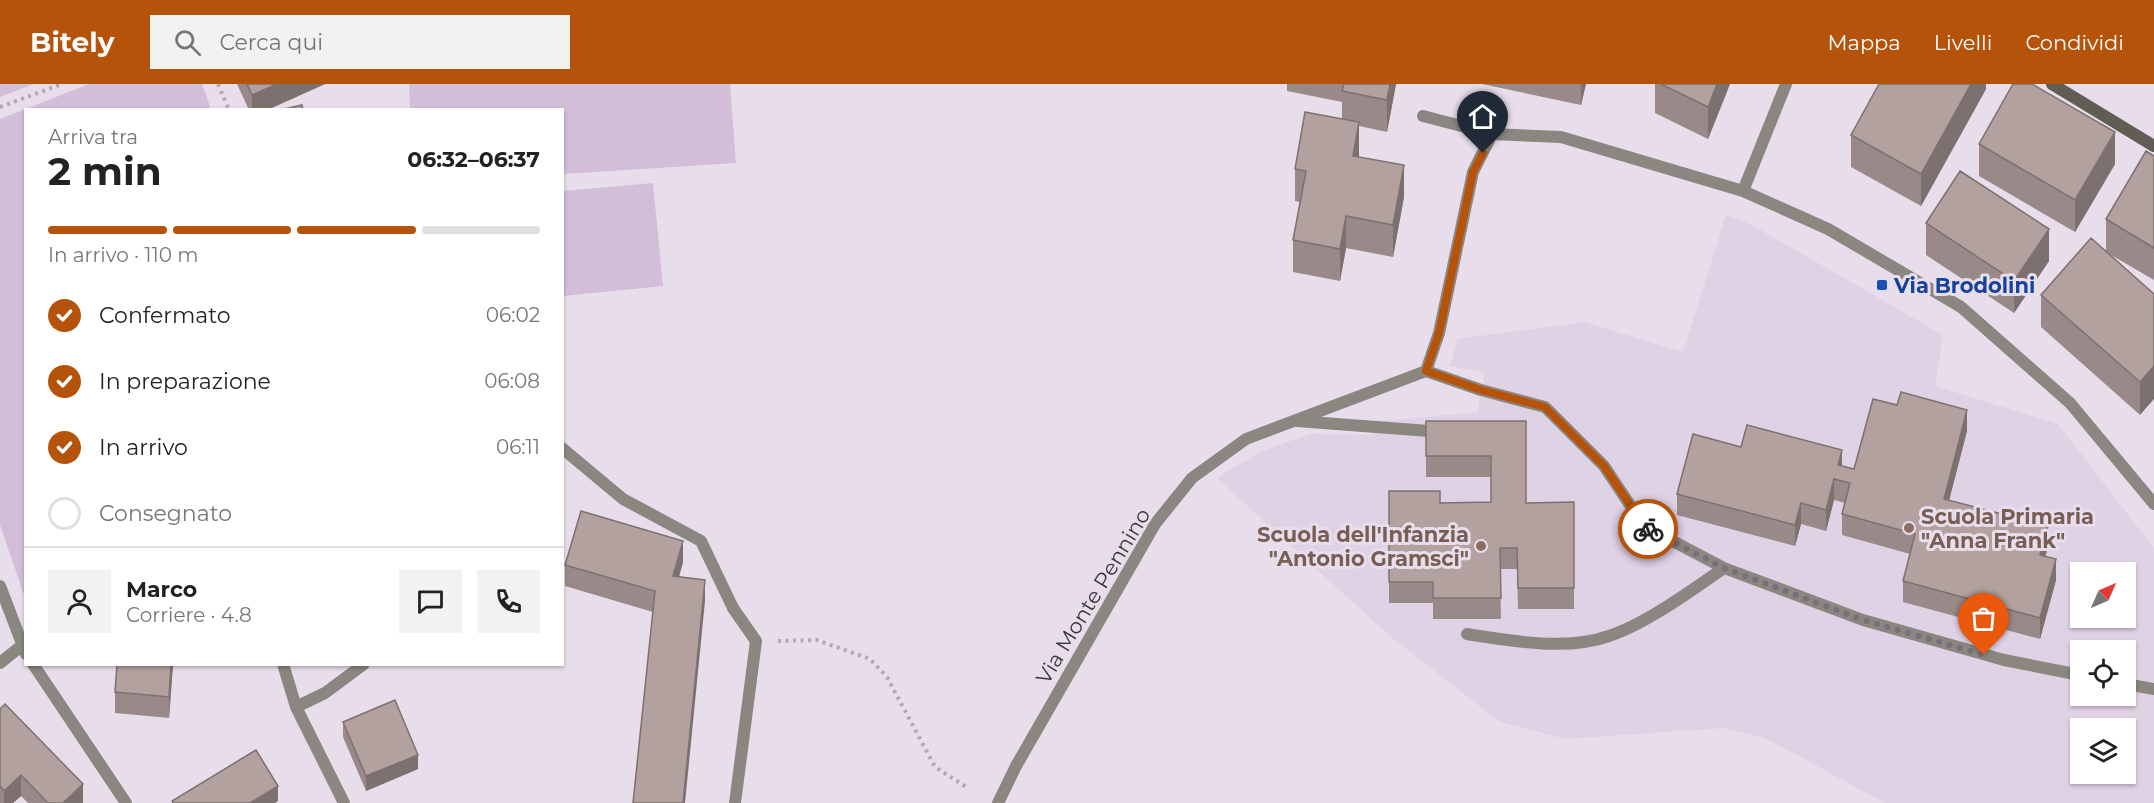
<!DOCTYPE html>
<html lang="it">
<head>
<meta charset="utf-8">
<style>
  :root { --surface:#fff; --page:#f2f2f2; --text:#222; --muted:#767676; --line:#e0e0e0; --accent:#b45309 }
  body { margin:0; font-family:Montserrat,sans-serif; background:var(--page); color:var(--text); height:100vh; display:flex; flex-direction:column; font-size:22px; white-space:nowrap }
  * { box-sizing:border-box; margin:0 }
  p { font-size:20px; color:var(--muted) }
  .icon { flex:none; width:33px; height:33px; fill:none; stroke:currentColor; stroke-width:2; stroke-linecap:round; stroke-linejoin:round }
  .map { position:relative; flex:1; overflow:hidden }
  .drawer { position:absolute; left:24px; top:24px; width:540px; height:558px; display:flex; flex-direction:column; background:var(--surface); border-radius:0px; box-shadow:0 2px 4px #0004 }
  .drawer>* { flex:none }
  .needle { width:39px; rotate:45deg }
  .fabs { position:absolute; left:2070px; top:478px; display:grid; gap:12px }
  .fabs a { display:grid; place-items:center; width:66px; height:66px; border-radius:0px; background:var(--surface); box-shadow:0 2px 4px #0004; font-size:30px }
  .pin { position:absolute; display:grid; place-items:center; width:51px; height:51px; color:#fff; margin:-62px -26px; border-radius:50% 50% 50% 0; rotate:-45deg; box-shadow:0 0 6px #0007 }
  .pin .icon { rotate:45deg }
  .courier { position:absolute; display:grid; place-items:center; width:60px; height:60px; margin:-30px; border:4px solid #b45309; border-radius:50%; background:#fff; color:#222; box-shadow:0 2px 8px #0007 }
  .headline em { font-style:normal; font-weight:700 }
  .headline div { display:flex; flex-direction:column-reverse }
  .headline { display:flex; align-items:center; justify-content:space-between; height:102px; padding:0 24px }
  h1 { font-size:39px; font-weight:700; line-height:45px }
  .bar { display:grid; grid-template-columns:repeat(4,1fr); gap:9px 6px; align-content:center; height:72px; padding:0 24px }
  .bar i { height:8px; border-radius:4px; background:var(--line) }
  .bar .selected { background:var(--accent) }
  .bar p { grid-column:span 4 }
  .line { display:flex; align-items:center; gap:15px; padding:0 24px; border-top:2px solid var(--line) }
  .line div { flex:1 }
  .round { display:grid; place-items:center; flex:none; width:63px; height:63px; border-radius:0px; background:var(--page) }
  ol { padding:0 24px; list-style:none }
  li { display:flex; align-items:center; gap:18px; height:66px }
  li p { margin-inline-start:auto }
  li .icon { padding:6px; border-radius:50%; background:var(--accent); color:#fff; stroke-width:4 }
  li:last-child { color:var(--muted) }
  li i { width:33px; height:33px; border:3px solid var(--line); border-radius:50% }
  header { display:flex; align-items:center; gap:36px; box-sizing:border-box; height:84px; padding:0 30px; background:var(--accent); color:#fff }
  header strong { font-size:28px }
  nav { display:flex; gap:33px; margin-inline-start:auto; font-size:21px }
  .search { width:420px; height:54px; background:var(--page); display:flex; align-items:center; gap:15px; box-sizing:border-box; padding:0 21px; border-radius:0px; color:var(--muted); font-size:22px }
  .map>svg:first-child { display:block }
  .built { fill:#e0d2e5; fill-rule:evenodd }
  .green { fill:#d2bed9 }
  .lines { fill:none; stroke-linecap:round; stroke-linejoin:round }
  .path { stroke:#b0a8b2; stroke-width:4; stroke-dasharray:3 4.5; stroke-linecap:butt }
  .lane { stroke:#8a8781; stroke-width:12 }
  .street { stroke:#8a8781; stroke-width:12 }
  .secondary { stroke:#605d54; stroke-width:12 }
  .wall { fill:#998a89 }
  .shaded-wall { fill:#7d716f }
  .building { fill:#b2a19f; stroke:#7d716f; stroke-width:1.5 }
  .done { stroke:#767078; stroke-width:6; stroke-dasharray:0 10.8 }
  .route { stroke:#b45309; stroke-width:8 }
  .transit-dot { fill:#1a4fb4; stroke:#e8deeb; stroke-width:2 }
  .education-dot { fill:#8d6e63; stroke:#e8deeb; stroke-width:2 }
  .labels { text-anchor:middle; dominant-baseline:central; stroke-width:6; stroke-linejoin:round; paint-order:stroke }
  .transit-label { font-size:21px; font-weight:bold; fill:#164399; stroke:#e8deeb; text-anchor:start }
  .education-label { font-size:21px; font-weight:bold; fill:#785e54; stroke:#e8deeb; text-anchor:start }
  .street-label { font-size:21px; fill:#39353a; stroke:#e8deeb }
</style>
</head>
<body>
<header>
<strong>Bitely</strong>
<div class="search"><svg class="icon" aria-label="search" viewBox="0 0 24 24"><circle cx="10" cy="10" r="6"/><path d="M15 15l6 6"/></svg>Cerca qui</div>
<nav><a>Mappa</a><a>Livelli</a><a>Condividi</a></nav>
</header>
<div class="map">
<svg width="2154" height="719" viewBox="0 0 2154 719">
  <rect width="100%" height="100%" fill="#e8deeb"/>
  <path class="built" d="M1726,131L1752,141L1943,251L1935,302L2058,340L2154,464V719H1885L1765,654L1724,644L1566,655L1500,638L1391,553L1217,394L1261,367L1311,350L1373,351L1374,338L1477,328L1485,289L1450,282L1457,255L1584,238L1683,268ZM2080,489H2126V534H2080ZM2080,567H2126V612H2080ZM2080,645H2126V690H2080Z"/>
  <path class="green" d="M0,0H34L0,13Z
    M89,0H202L211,25L26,26L25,514L0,441V35Z
    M409,0H730L736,79L563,90L562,26L410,25Z
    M653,99L663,202L563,212V107Z"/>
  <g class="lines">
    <path class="path" d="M218,0L229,26
      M0,23L62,0
      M778,557L817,556L870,575L887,593L935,683L968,704"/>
    <path class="lane" d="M1426,287L1481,306L1545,323L1604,382L1644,442L1724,484L1863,536L2004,576L2080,591
      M1297,337L1442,348
      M562,364L623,415L701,457L733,524
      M1467,550C1511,557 1567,567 1609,552C1646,540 1692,506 1724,484
      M2126,600L2154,605"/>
    <path class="street" d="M1423,32L1492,50L1561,53L1743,107L1828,145L1961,223L2070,319L2154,420
      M1743,107L1786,0
      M0,502L26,570
      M733,524L756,557L735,719
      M0,579L25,559
      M33,580L126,719
      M283,580L296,623L344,719
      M296,623L325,609L364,580
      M998,719L1016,682L1155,440L1192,394L1246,355L1426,287L1439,249L1473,88L1492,50"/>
    <path class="secondary" d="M2052,0L2154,62"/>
  </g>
  <path class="wall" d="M237,0H325L267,26H249Z
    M1287,0H1396L1387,48L1359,42V73L1404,113L1393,173L1346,164L1340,197L1293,188V156L1300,118L1295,117V85L1342,35V18L1287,7Z
    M1482,0H1586L1581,21Z
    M1655,0H1730L1708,55L1655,29Z
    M1986,0V5L1921,122L1851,83V51Z
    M1979,60L2115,80L2075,148L1979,92Z
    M2154,72V196L2106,168L2154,210L2140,331L2041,243V211L2106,167V135Z
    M1926,139L2049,177L2014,229L1926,171Z
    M1426,337H1526V419L1574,418V525H1518L1517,485H1500L1501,535H1433V519H1389V407L1440,419L1491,418V393H1426Z
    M1967,347L1949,416L2048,463L2045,473L2056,496L2040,555L1903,518V497L1910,470L1842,451V430L1845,419L1834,416L1826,447L1801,440L1795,462L1677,431V410L1741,363L1842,382L1854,385Z
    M683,478L679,493L705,517L653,528L565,502V481Z
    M173,580L169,634L115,629V608Z
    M196,580H220V582Z
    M0,625L83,719H28L21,712L13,719H0Z
    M343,638L418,685L366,707L343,653Z"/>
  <path class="shaded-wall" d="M277,0H325L267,26H252V11Z
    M1390,0H1396L1387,48V16Z
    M1581,0H1586L1581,21Z
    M1717,0H1730L1708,55V23Z
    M1971,0H1986V5L1921,122V90Z
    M1359,38V70L1353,104V72Z
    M2115,48V80L2075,148V116Z
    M1404,81V113L1393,173V141Z
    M1346,132V164L1340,197V165Z
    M2049,145V177L2014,229V197Z
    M2154,282V315L2140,331V298Z
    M1967,326V347L1944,436V415Z
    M1842,366V387L1838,381Z
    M1834,395V416L1826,447V426Z
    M1801,419V440L1795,462V441Z
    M2048,442V463L2040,492V471Z
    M683,457V478L673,513V492Z
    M2056,475V496L2040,555V534Z
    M705,496V517L685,719H683Z
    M171,580H173L169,634V613Z
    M418,671V685L366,707V692Z
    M21,691V712L13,719H4V707Z
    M83,700V719H63Z
    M278,702V717L275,719H250Z"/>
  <path class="building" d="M247,0H277L252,11Z
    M1344,0H1390L1387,16L1342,7Z
    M1661,0H1717L1708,23Z
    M1879,0H1971L1921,90L1851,51Z
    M2013,0H2032L2115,48L2075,116L1979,60Z
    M302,21L303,26H280Z
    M1305,28L1359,38L1353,72L1404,81L1393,141L1346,132L1340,165L1293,156L1306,87L1295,85Z
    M2146,67L2154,72V164L2106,135Z
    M1960,87L2049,145L2014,197L1926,139Z
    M2091,154L2154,210V282L2140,298L2041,211Z
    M1901,308L1967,326L1944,415L2048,442L2040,471L2056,475L2040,534L1903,497L1915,450L1842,430L1850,399L1834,395L1826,426L1801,419L1795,441L1677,410L1693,350L1741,363L1747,341L1842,366L1838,381L1854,385L1873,315L1897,321Z
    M1426,337H1526V419L1574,418V504H1518L1517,464H1500L1501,514H1433V498H1389V407H1440V419L1491,418V372H1426Z
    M581,427L683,457L673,492L705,496L683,719H633L655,507L565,481Z
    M117,580H171L169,613L115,608Z
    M395,616L418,671L366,692L343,638Z
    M5,620L83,700L63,719H48L21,691L4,707L0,702V625Z
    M256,666L278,702L250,719H173L172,717Z"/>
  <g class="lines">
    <path class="done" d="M1648,445L1724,484L1863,536L1984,571"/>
    <path class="route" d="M1483,69L1473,88L1439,249L1426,287L1481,306L1545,323L1604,382L1644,442L1648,445"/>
  </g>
  <rect class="transit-dot" x="1876" y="195" width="12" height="12" rx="3"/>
  <g class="education-dot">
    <circle cx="1909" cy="444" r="6"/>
    <circle cx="1481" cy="462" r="6"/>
  </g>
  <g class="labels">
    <g class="transit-label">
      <text x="1894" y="201">Via Brodolini</text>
    </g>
    <g class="education-label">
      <text x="1921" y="432">Scuola Primaria<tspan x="1921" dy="24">"Anna Frank"</tspan></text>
      <text x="1469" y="450" text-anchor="end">Scuola dell'Infanzia<tspan x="1469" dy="24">"Antonio Gramsci"</tspan></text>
    </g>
    <g class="street-label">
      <text transform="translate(1093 512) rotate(-59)">Via Monte Pennino</text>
    </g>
  </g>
</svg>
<div class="fabs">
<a><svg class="needle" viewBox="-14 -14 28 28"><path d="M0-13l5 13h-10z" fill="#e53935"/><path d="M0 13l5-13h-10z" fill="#767676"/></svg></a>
<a><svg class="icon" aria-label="locate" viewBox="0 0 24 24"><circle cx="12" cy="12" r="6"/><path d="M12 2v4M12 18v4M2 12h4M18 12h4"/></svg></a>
<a><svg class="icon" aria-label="layers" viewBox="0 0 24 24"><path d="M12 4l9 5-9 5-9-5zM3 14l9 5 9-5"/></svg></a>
</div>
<div class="pin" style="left:1984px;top:571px;background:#ea580c"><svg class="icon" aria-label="bag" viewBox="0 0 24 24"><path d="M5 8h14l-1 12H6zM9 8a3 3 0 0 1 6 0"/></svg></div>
<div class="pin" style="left:1483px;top:69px;background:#1f2937"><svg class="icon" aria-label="home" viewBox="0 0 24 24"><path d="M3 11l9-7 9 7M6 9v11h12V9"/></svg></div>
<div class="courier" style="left:1648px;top:445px"><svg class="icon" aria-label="bike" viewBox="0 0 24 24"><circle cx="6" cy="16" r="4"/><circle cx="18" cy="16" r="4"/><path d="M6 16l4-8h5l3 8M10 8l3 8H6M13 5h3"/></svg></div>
<section class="drawer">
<div class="headline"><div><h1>2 min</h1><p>Arriva tra</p></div><em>06:32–06:37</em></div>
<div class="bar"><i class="selected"></i><i class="selected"></i><i class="selected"></i><i></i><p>In arrivo · 110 m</p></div>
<ol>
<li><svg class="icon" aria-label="check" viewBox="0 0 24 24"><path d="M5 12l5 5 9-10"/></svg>Confermato<p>06:02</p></li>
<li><svg class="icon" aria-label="check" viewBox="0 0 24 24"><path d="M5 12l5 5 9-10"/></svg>In preparazione<p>06:08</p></li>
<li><svg class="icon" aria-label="check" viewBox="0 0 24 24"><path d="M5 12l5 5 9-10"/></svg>In arrivo<p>06:11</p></li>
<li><i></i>Consegnato</li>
</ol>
<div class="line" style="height:108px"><a class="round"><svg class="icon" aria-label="person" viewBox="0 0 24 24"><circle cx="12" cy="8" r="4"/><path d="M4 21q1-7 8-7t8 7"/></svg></a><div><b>Marco</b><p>Corriere · 4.8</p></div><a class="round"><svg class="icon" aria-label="chat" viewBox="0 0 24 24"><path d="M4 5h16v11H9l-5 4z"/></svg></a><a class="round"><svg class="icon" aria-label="phone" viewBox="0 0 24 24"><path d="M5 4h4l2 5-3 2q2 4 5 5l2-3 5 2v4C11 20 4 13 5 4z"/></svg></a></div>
</section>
</div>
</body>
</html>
